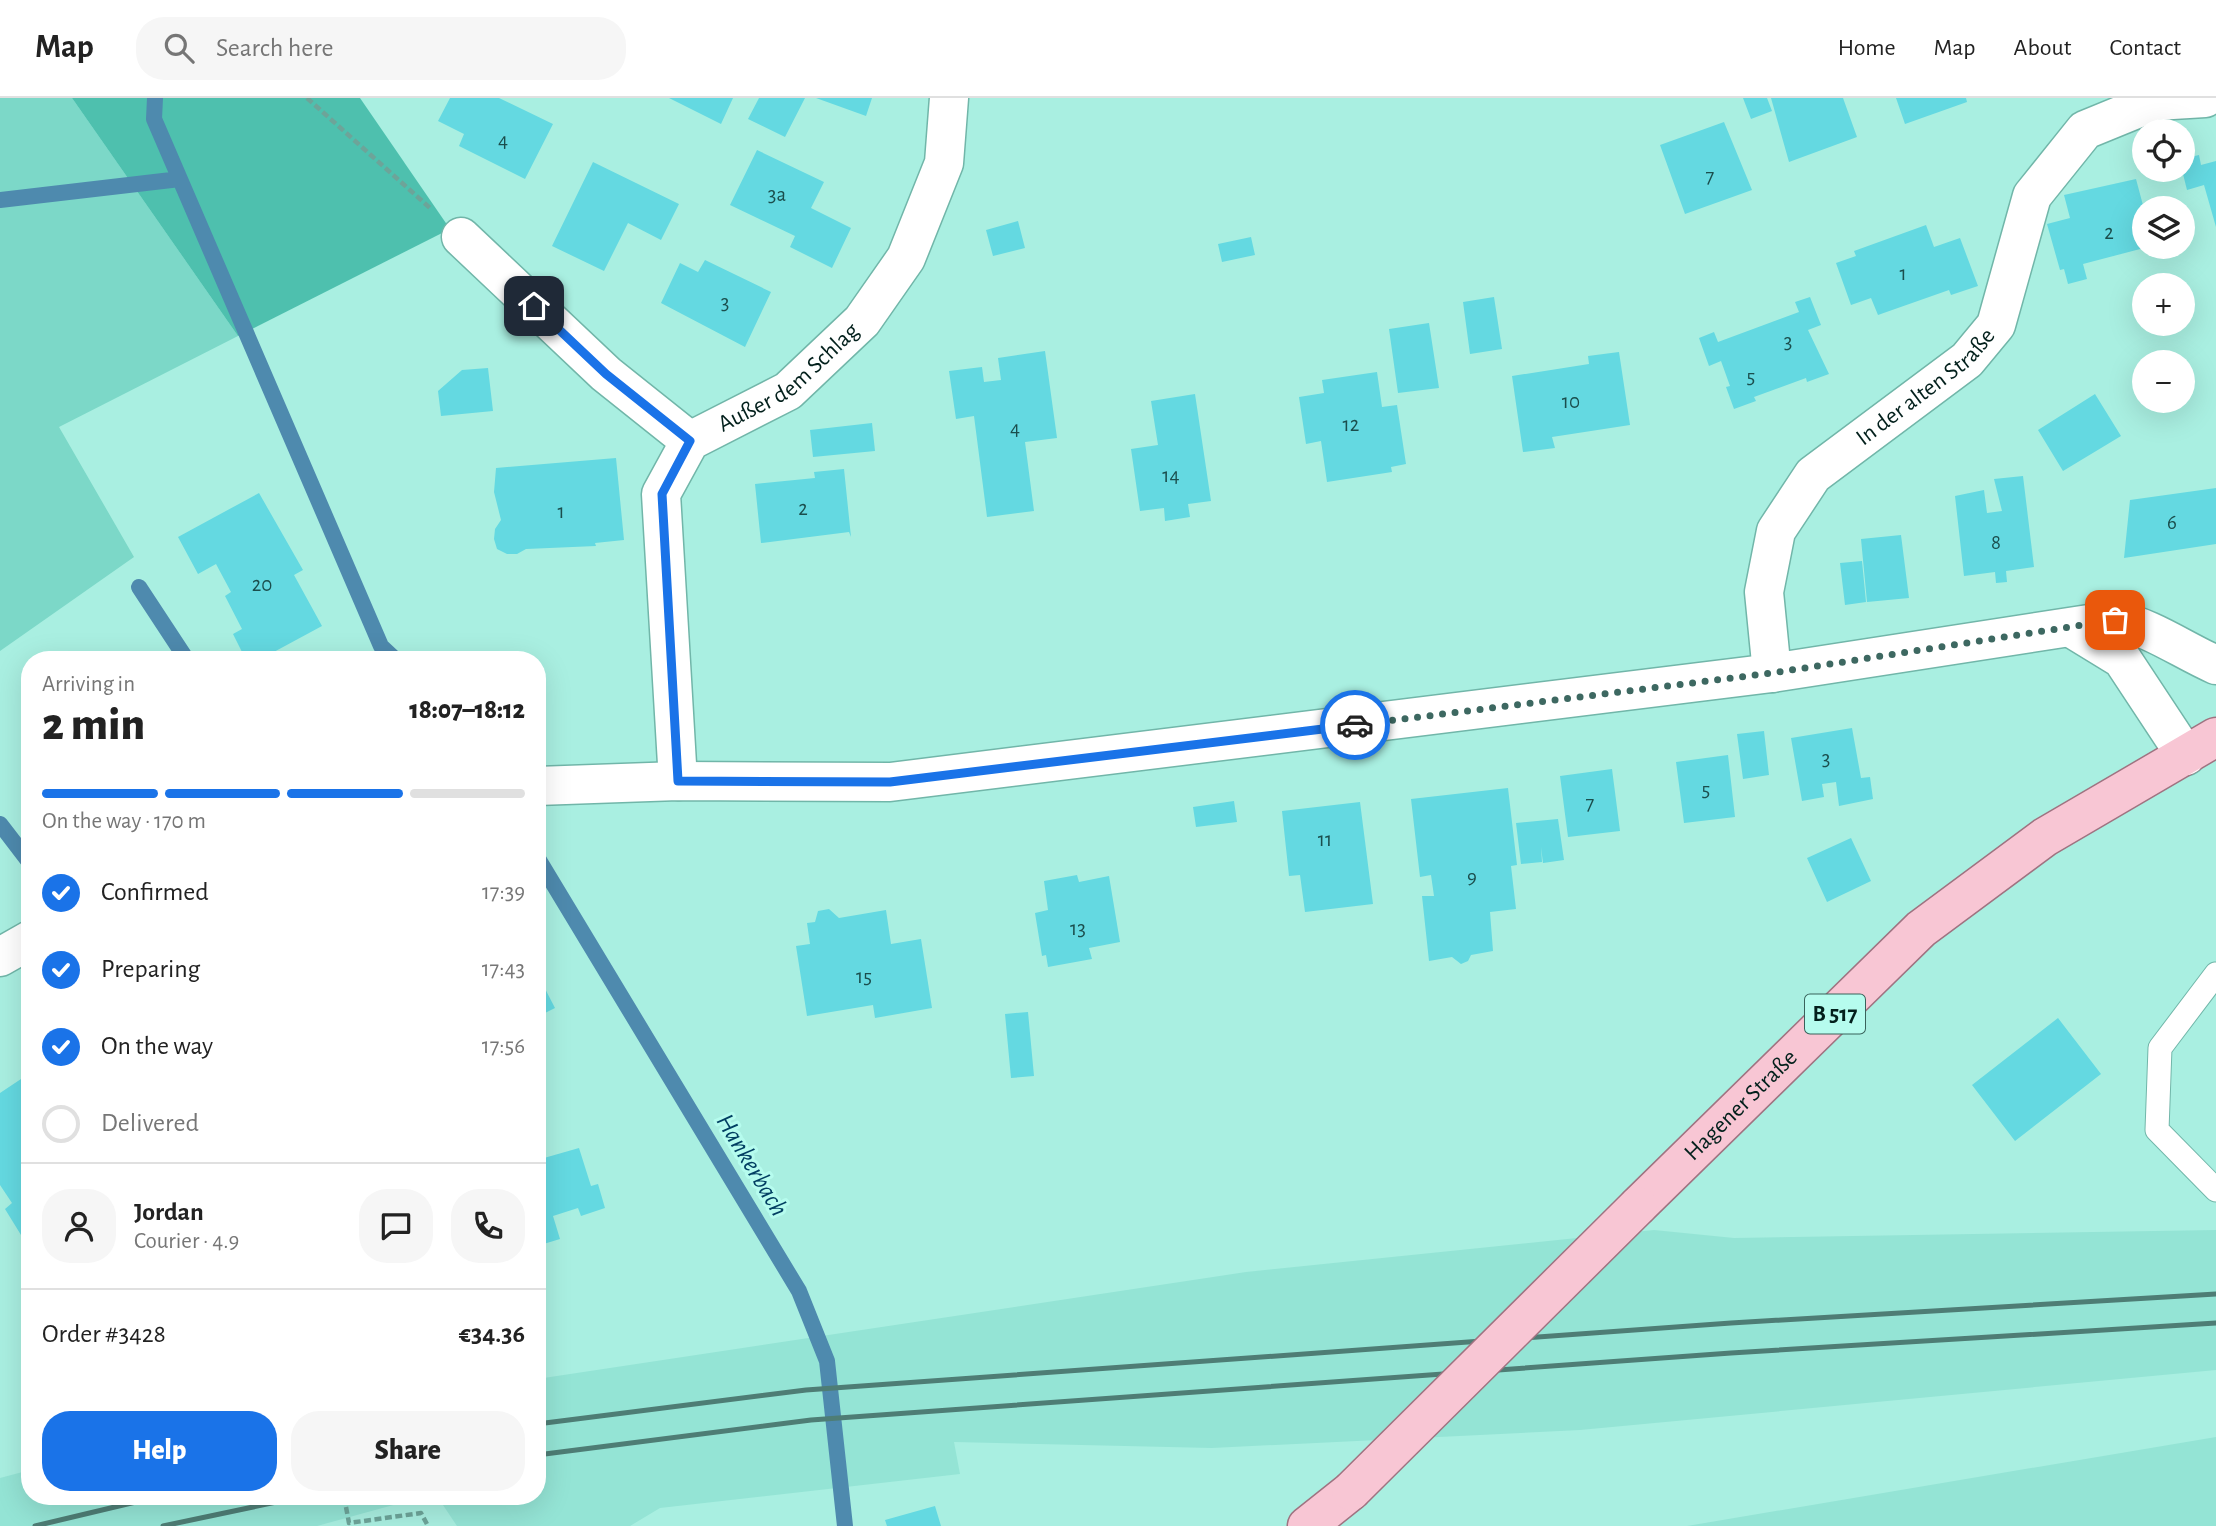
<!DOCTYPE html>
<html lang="en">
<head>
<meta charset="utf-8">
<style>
  :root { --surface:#fff; --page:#f6f6f6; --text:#222; --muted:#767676; --line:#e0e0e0; --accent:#1a73e8 }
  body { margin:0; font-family:"Alegreya Sans",sans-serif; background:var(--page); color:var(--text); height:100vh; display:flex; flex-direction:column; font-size:26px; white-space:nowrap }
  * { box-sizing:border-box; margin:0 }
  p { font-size:23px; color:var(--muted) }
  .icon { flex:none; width:38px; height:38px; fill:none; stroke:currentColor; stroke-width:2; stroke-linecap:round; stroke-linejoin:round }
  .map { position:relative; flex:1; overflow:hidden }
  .drawer { position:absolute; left:21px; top:553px; width:525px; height:854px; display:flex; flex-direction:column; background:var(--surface); border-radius:28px; box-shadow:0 7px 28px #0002 }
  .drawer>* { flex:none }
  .fabs { position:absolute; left:2132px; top:21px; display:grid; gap:14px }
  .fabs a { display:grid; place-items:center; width:63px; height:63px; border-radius:50%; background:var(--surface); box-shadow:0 7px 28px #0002; font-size:35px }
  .pin { position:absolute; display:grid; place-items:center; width:60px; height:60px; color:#fff; margin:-30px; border-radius:14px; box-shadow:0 4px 10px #0006 }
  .courier { position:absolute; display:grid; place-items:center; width:70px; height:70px; margin:-35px; border:5px solid #1a73e8; border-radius:50%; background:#fff; color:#222; box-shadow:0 2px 9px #0007 }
  .head em { font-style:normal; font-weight:800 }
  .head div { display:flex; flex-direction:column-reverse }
  .head { display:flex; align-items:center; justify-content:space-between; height:119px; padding:0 21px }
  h1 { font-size:46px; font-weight:800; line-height:52px }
  .bar { display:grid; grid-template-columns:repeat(4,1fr); gap:10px 7px; align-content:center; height:84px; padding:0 21px }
  .bar i { height:9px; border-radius:5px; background:var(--line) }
  .bar .selected { background:var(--accent) }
  .bar p { grid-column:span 4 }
  .line { display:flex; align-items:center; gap:18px; padding:0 21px; border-top:2px solid var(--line) }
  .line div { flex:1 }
  .round { display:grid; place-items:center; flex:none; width:74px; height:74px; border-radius:28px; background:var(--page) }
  ol { padding:0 21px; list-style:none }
  li { display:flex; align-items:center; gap:21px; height:77px }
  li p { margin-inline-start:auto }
  li .icon { padding:7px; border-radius:50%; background:var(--accent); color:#fff; stroke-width:4 }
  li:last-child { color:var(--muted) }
  li i { width:38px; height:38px; border:4px solid var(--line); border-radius:50% }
  .button { display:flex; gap:14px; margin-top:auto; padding:14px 21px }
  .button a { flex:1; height:80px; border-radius:28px; background:var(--accent); color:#fff; font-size:28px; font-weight:800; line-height:80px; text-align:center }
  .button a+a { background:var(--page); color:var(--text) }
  header { display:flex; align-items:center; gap:42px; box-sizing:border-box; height:98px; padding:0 35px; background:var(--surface); border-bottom:2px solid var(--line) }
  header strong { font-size:33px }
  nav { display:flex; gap:38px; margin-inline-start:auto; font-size:24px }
  .search { width:490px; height:63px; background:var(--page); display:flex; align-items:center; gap:18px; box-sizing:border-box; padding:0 24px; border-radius:28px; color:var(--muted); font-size:26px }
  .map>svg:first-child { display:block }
  .built { fill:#94e4d5 }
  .green { fill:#7cd8c8 }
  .forest { fill:#4ec0ae }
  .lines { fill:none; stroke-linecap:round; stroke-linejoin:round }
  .stream { stroke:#4e8aae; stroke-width:16 }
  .building { fill:#64d9e1 }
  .service-casing { stroke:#71b6a9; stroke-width:25 }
  .minor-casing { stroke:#71b6a9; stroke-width:41 }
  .primary-casing { stroke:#9f7381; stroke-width:41 }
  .path { stroke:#6da499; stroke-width:4.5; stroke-dasharray:7 3.5; stroke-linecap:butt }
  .service { stroke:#fff; stroke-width:23 }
  .minor { stroke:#fff; stroke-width:38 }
  .primary { stroke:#f8c6d4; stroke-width:38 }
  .rail { stroke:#4e7d75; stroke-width:5 }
  .primary-bridge-casing { stroke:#9f7381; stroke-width:41; stroke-linecap:butt }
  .primary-bridge { stroke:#f8c6d4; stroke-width:38 }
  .done { stroke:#3d6861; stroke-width:7; stroke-dasharray:0 12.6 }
  .route { stroke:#1a73e8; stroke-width:9 }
  .labels { text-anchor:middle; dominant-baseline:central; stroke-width:6; stroke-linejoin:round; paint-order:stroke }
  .number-label { font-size:21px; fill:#1b4e4d }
  .shield { fill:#b6fcee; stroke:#39625b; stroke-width:2 }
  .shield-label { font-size:23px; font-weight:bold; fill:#03201c }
  .street-label { font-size:24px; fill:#03201c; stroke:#b6fcee }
  .water-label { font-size:26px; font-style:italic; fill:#023f62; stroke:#b6fcee }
</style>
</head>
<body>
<header>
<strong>Map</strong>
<div class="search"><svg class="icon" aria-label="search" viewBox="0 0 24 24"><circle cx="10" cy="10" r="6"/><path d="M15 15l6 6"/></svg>Search here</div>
<nav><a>Home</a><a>Map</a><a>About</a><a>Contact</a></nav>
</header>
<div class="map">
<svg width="2216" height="1428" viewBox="0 0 2216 1428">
  <rect width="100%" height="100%" fill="#a9efe1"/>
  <path class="built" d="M1654,1132L1734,1140L2216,1132V1272L1580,1332L1212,1350L954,1344L960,1376L660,1410L630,1428H457L437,1398H537V1281L1246,1174Z
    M2216,1339V1428H1687Z
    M30,1372V1398H426L317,1428H0V1380Z"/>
  <path class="green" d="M0,0H72L238,238L59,329L134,459L0,553Z"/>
  <path class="forest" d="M72,0H360L450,131L238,238Z"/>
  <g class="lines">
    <path class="stream" d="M155,0L154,21L381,548L396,562
      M0,102L180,81
      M139,489L187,562
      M0,726L30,765
      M537,759L799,1193L827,1263L845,1428"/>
  </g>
  <path class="building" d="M450,0H499L553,26L525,81L459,48L464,36L438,23Z
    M669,0H733L721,26Z
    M759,0H805L785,39L748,21Z
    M816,0H872L866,18Z
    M1743,0H1767L1772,13L1751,21Z
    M1771,0H1843L1857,39L1789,64Z
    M1896,0H1966L1967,4L1905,26Z
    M1724,24L1752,92L1685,116L1660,47Z
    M757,52L824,84L811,110L851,130L832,170L790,149L795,138L730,107Z
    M2199,57L2201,67L2216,63V129L2204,87L2187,92L2182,72V61Z
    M593,64L679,106L661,142L628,125L604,173L552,148Z
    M2136,81L2144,111V150L2083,166L2087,181L2068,186L2064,171L2060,172L2047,126L2070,120L2064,97Z
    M1018,123L1025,150L993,158L986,132Z
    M1926,127L1934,149L1960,140L1978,188L1951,197L1949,192L1878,217L1871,200L1851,207L1836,165L1856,158L1854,153Z
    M1251,139L1255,157L1222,164L1218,146Z
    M705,162L771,194L745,249L661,205L680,165L698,174Z
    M1494,199L1502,251L1470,256L1463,204Z
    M1810,199L1821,227L1808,232L1829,276L1807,284L1806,280L1754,299L1756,303L1734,311L1726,289L1730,288L1721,263L1709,268L1699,240L1714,234L1718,244L1799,214L1795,204Z
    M1429,225L1439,290L1398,295L1389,231Z
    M1045,253L1057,340L1025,344L1034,413L987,419L974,318L956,321L949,273L982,269L984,284L1001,282L998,260Z
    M1619,254L1630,327L1552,339L1555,350L1523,354L1512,278L1589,266L1588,258Z
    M488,270L493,313L441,318L438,293L462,272Z
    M1377,274L1382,309L1397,307L1406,366L1391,369L1392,374L1327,384L1321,343L1306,346L1299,299L1324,295L1322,282Z
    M1195,296L1211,403L1188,406L1190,419L1165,423L1164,410L1140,413L1131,351L1158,347L1151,303Z
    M2095,296L2121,338L2063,373L2038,332Z
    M872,325L875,353L813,359L810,332Z
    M616,360L624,442L595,445L596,448L526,451L517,456H507L497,451L494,441L495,431L501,422L494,394L496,370Z
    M844,371L851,439L849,434L761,445L755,386L815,380L814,374Z
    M2023,378L2034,469L2006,473L2007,484L1996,485L1995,474L1964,478L1955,398L1984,392L1987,415L2002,413L1994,381Z
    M2216,390V446L2124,460L2130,402Z
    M259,395L303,472L294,477L322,528L259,562H246L233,536L242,531L225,498L231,494L216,466L198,476L178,439Z
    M1901,437L1909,500L1867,504L1861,441Z
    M1862,463L1866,504L1845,507L1840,465Z
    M1852,630L1861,680L1870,679L1873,701L1839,708L1836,684L1822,686L1824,699L1802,703L1791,640Z
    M1764,633L1769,677L1743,681L1737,636Z
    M1728,657L1735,719L1684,725L1676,664Z
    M1612,671L1620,733L1568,739L1560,678Z
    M1508,690L1517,767L1511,768L1516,811L1490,814L1493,853L1471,857L1468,863L1461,866L1452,859L1429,863L1422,798H1434L1431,777L1420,779L1411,701Z
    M1234,703L1237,724L1196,729L1193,709Z
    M1360,704L1373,806L1305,814L1300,777L1289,778L1282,713Z
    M1558,721L1564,762L1543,765L1541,749L1542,764L1521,766L1516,725Z
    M1851,740L1871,783L1827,804L1807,760Z
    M1077,777L1079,784L1109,778L1120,844L1089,850L1092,861L1048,869L1046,857L1042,858L1035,815L1048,812L1044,783Z
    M829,811L839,820L886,812L891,846L921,841L932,910L875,920L873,907L807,918L796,848L810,846L807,825L815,824L818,813Z
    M540,881L555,910L537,919V883Z
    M1028,914L1034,978L1011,980L1005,916Z
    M2058,920L2101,976L2015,1043L1972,987Z
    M21,981L30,995V1131L21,1137L5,1111L12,1105L0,1087V995Z
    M579,1050L591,1088L598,1086L605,1110L581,1118L578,1110L553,1118L560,1141L537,1148V1062Z
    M935,1408L941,1428H887L885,1422Z"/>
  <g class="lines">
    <g class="service-casing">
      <path id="service" d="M2216,876L2160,950L2157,1032L2216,1092"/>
    </g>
    <g class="minor-casing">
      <g id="minor">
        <path d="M461,139L606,276L690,343"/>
        <path d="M2073,531L2122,561L2186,658"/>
        <path id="s1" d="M1772,575L1764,494L1776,433L1813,377L1967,262L1996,227L2032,98L2085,32L2156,3L2205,0"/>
        <path id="s2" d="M678,683L661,396L690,343L788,293L862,223L906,160L944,65L949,0"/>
        <path d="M537,688L678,683L890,684L1772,575L2115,522C2151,529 2182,552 2216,567"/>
        <path d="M0,859L30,842"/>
      </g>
    </g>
    <g class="primary-casing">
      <g id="primary">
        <path id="s3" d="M1638,1108L1921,831L2045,739L2216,639"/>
        <path d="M1307,1428L1351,1393"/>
      </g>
    </g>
    <path class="path" d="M307,0L430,110
      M346,1409L349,1425L421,1415L428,1428"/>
    <use href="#service" class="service"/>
    <use href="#minor" class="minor"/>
    <use href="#primary" class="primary"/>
    <path class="rail" d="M537,1326L806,1292L1731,1225L2216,1196
      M537,1357L811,1322L1731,1255L2216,1225
      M35,1428L161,1398
      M163,1428L305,1398"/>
    <g class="primary-bridge-casing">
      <path id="primary-bridge" d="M1351,1393L1638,1108"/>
    </g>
    <use href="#primary-bridge" class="primary-bridge"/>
  </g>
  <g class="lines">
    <path class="done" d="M1355,627L1772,575L2115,522"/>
    <path class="route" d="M534,208L606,276L690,343L662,396L678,683L890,684L1355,627"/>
  </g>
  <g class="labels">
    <g class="number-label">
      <text x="503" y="42">4</text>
      <text x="1710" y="78">7</text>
      <text x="777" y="96">3a</text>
      <text x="2109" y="134">2</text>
      <text x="1903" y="175">1</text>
      <text x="725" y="204">3</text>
      <text x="1788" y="243">3</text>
      <text x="1751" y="278">5</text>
      <text x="1571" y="303">10</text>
      <text x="1351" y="326">12</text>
      <text x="1015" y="330">4</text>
      <text x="1171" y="377">14</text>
      <text x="803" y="410">2</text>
      <text x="561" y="413">1</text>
      <text x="2172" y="424">6</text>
      <text x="1996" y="444">8</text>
      <text x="262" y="486">20</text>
      <text x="1826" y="660">3</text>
      <text x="1706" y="691">5</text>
      <text x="1590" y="705">7</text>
      <text x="1325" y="741">11</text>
      <text x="1472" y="778">9</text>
      <text x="1078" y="830">13</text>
      <text x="864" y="878">15</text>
    </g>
    <rect class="shield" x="1805" y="896.5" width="60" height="39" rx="5"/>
    <g class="shield-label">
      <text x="1835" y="916">B 517</text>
    </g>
    <g class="street-label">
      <text stroke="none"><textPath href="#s2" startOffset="466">Außer dem Schlag</textPath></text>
      <text stroke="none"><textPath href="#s1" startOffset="354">In der alten Straße</textPath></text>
      <text stroke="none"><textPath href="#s3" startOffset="144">Hagener Straße</textPath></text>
    </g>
    <g class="water-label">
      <text transform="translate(752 1067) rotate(59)">Hankerbach</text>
    </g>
  </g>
</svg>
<div class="fabs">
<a><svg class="icon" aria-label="locate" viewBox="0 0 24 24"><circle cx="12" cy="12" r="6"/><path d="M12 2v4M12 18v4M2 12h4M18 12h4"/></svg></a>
<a><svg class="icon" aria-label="layers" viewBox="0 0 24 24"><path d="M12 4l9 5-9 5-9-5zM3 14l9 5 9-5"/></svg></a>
<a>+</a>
<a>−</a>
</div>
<div class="pin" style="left:2115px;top:522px;background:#ea580c"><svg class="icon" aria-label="bag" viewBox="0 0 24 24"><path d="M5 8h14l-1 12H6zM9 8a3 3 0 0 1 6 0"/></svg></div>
<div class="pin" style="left:534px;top:208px;background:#1f2937"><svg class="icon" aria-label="home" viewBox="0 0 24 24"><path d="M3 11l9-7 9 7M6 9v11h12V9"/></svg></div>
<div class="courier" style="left:1355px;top:627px"><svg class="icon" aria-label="car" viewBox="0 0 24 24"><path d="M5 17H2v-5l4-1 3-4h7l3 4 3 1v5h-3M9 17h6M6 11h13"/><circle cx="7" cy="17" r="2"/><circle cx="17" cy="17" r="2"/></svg></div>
<section class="drawer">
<div class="head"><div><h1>2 min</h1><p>Arriving in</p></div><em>18:07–18:12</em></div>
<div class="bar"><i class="selected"></i><i class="selected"></i><i class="selected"></i><i></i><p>On the way · 170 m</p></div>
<ol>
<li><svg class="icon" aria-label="check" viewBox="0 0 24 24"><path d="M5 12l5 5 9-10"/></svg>Confirmed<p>17:39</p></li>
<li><svg class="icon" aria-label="check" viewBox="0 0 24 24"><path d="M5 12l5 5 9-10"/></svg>Preparing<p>17:43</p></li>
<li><svg class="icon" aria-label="check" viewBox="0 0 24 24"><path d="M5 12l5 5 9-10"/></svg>On the way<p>17:56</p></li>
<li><i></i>Delivered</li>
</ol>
<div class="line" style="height:126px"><a class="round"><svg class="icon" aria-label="person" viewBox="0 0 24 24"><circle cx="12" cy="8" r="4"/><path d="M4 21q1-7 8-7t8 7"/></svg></a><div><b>Jordan</b><p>Courier · 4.9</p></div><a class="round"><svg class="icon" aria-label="chat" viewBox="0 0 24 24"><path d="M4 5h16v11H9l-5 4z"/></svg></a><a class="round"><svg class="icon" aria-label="phone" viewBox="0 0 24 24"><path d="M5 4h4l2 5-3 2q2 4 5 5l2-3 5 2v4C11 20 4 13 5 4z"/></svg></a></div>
<div class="line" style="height:91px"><div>Order #3428</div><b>€34.36</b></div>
<div class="button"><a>Help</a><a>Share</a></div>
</section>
</div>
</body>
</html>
